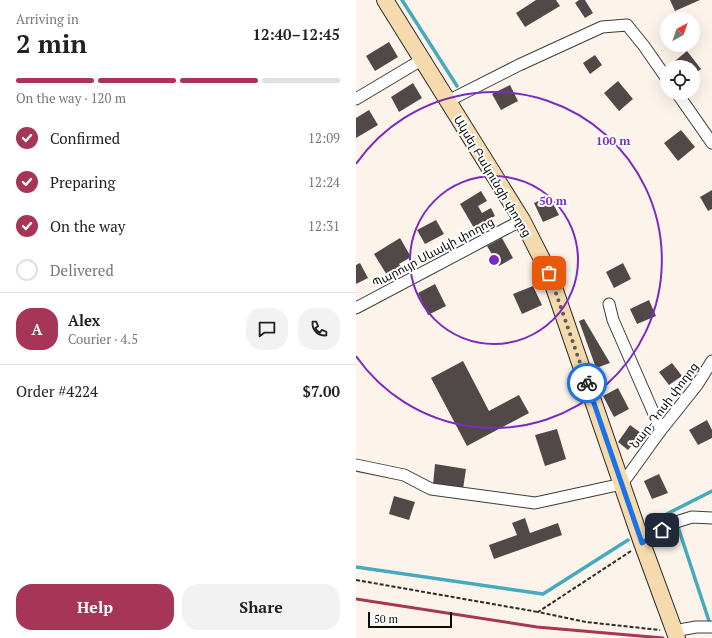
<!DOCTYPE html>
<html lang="en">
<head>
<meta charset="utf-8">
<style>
  :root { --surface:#fff; --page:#f2f2f2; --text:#222; --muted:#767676; --line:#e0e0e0; --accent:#a73557 }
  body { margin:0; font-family:"PT Serif","Noto Sans Armenian",serif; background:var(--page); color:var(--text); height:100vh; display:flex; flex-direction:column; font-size:15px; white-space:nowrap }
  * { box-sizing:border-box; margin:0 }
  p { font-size:13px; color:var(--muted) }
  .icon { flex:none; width:22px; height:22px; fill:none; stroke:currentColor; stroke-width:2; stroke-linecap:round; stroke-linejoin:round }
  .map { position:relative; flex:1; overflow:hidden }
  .panel { display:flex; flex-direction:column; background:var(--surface); width:356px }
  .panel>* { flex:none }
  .needle { width:26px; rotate:40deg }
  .controls { position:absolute; left:304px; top:12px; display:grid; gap:8px }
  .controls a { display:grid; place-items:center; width:40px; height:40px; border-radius:50%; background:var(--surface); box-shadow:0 4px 16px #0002; font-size:20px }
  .scale { position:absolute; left:12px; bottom:10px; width:84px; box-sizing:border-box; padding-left:4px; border:2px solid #0a0a0a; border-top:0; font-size:11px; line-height:14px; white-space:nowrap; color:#0a0a0a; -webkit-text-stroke:3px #fff; paint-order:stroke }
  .pin { position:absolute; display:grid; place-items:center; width:34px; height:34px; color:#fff; margin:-17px; border-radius:8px; box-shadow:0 2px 6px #0006 }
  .courier { position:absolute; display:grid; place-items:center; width:40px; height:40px; margin:-20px; border:3px solid #1a73e8; border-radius:50%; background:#fff; color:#222; box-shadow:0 1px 5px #0007 }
  .summary em { font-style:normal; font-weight:700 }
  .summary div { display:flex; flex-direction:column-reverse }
  .summary { display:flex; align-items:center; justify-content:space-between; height:68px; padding:0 16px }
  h1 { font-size:26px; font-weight:700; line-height:30px }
  .bar { display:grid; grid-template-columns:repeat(4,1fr); gap:6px 4px; align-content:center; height:48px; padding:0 16px }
  .bar i { height:5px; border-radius:3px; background:var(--line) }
  .bar .selected { background:var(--accent) }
  .bar p { grid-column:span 4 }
  .line { display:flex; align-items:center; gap:10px; padding:0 16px; border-top:1px solid var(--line) }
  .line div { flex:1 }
  .round { display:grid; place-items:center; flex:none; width:42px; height:42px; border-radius:16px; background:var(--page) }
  ol { padding:0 16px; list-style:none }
  li { display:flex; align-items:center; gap:12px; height:44px }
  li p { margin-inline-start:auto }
  li .icon { padding:4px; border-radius:50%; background:var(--accent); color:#fff; stroke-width:4 }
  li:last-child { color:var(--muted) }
  li i { width:22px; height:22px; border:2px solid var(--line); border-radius:50% }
  .button { display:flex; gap:8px; margin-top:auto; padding:8px 16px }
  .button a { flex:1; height:46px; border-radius:16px; background:var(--accent); color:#fff; font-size:16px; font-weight:700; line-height:46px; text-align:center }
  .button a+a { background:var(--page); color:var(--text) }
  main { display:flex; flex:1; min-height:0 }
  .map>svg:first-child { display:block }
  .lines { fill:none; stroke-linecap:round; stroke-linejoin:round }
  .stream { stroke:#45aabb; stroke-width:3.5 }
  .building { fill:#514948 }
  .minor-casing { stroke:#3d3d3d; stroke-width:13 }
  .secondary-casing { stroke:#2c2c2c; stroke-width:18 }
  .path { stroke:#2c2c2c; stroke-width:2; stroke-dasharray:4 2; stroke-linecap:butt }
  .minor { stroke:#fff; stroke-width:11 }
  .secondary { stroke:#f4daad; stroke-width:16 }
  .rail { stroke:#a73557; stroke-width:3 }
  .done { stroke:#5f5c58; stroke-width:4; stroke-dasharray:0 7.2 }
  .route { stroke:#1a73e8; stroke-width:5 }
  .ring { fill:none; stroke:#7b2cbf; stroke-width:2 }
  .labels { text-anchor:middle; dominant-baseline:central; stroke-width:4; stroke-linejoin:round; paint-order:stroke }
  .street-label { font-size:12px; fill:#0a0a0a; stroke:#fff }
  .centre { fill:#7b2cbf; stroke:#fff; stroke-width:2 }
  .ring-label { font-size:12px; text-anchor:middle; font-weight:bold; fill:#7b2cbf; stroke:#fff; stroke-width:4; stroke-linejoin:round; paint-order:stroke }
</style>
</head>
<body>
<main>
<section class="panel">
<div class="summary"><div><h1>2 min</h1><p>Arriving in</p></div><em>12:40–12:45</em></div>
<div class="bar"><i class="selected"></i><i class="selected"></i><i class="selected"></i><i></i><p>On the way · 120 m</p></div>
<ol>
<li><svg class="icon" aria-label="check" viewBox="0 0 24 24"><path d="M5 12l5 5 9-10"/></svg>Confirmed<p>12:09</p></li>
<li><svg class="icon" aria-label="check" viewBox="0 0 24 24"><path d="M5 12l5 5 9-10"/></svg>Preparing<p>12:24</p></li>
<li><svg class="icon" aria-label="check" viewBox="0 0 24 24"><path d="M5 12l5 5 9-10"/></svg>On the way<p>12:31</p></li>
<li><i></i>Delivered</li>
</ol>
<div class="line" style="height:72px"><b class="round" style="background:var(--accent);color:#fff">A</b><div><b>Alex</b><p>Courier · 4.5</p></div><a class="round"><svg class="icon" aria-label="chat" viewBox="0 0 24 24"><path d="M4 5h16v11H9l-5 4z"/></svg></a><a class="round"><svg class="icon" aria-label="phone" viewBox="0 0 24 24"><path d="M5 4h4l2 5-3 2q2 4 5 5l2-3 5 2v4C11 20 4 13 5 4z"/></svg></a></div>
<div class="line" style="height:52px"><div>Order #4224</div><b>$7.00</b></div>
<div class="button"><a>Help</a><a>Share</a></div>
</section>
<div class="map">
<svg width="356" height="638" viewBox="0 0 356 638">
  <rect width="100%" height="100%" fill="#fcf4ea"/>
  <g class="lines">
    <path class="stream" d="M46,0L101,86
      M291,524L356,491
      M322,527L354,624
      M0,567L187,594L272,540"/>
  </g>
  <path class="building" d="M180,0H200L204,6L169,27L160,13Z
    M223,0H229L237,13L229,18L219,3Z
    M314,0H344L319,11Z
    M33,42L42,57L19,71L10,56Z
    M331,51L345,69L337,75V67H316L314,65Z
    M239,55L246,65L234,74L227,63Z
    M262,81L277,99L263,111L248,93Z
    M57,83L66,98L43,112L35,97Z
    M154,85L162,101L145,110L136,94Z
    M13,110L22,125L0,138V118Z
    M325,130L339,147L322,161L308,143Z
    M356,190V209L352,211L344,197Z
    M125,191L131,201L122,206L126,213L135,208L139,216L118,228L104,204Z
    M193,196L203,215L187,222L178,203Z
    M80,220L88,234L69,244L61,230Z
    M44,238L55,257L43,264L48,272L34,280L18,254Z
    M146,238L157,258L143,266L131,246Z
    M4,263L12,278L0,284V265Z
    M267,263L275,279L258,288L250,272Z
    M79,284L90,306L72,315L62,293Z
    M177,286L186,305L166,314L157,294Z
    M293,300L300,316L281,324L274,309Z
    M228,319L254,363L240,368L223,321Z
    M107,361L133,411L163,395L173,413L111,446L75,378Z
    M316,363L326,376L313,385L303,372Z
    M262,388L273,409L258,417L247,396Z
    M351,420L356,430V438L342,445L333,430Z
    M274,425L285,433L272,450L262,442Z
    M201,429L210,459L189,466L179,435Z
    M79,464L110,469L107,489L77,485Z
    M303,474L312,493L296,499L288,481Z
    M38,496L59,502L53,520L33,514Z
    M169,518L174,533L202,523L206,535L138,559L133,545L161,535L156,523Z"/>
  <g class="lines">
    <g class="minor-casing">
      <path id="minor" d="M321,93L356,143
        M0,99L67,59
        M92,101L163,65L246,27L271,25L288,46L311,79
        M253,304L257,320L305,430
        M0,308L166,220
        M0,465L48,475L75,489L179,503L266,484L305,430L341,385L356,361
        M286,543L317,523L336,517L356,518
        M318,631L340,627H356"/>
    </g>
    <g class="secondary-casing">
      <path id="secondary" d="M29,0L166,220L193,273L286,543L321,638"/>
    </g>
    <path class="path" d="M275,551L182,612L230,622L304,630
      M0,580L182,612"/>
    <use href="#minor" class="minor"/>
    <use href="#secondary" class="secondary"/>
    <path class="rail" d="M0,599L181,627L307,638"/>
  </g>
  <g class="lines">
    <path class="done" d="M193,273L231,383"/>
    <path class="route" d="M231,383L286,543L306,530"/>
  </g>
  <g class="ring">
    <circle cx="138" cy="260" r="84"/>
    <path d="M0 164A168 168 0 1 1 0 356"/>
  </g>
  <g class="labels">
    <g class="street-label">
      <text transform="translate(137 176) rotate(59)">Ակսել Բակունցի փողոց</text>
      <text transform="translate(77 252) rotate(-28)">Պարույր Սևակի փողոց</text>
      <text transform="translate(308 405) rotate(-53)">Նար-Դոսի փողոց</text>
    </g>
  </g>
  <circle cx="138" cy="260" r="6" class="centre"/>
  <g class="ring-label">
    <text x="257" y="145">100 m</text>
    <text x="197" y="205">50 m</text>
  </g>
</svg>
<div class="controls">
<a><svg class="needle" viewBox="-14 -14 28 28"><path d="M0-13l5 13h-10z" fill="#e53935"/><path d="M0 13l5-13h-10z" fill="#767676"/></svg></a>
<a><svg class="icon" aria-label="locate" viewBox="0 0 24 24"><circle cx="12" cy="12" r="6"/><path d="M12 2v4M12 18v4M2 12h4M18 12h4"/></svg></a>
</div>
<div class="scale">50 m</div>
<div class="pin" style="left:193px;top:273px;background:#ea580c"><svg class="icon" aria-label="bag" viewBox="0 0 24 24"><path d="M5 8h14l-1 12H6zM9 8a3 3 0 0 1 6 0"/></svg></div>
<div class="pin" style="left:306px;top:530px;background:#1f2937"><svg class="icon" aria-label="home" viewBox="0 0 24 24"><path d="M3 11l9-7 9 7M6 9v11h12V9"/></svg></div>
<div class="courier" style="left:231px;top:383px"><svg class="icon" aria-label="bike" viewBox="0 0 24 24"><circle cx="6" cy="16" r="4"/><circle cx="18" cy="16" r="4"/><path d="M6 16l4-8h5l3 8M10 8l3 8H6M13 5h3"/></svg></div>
</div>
</main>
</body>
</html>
